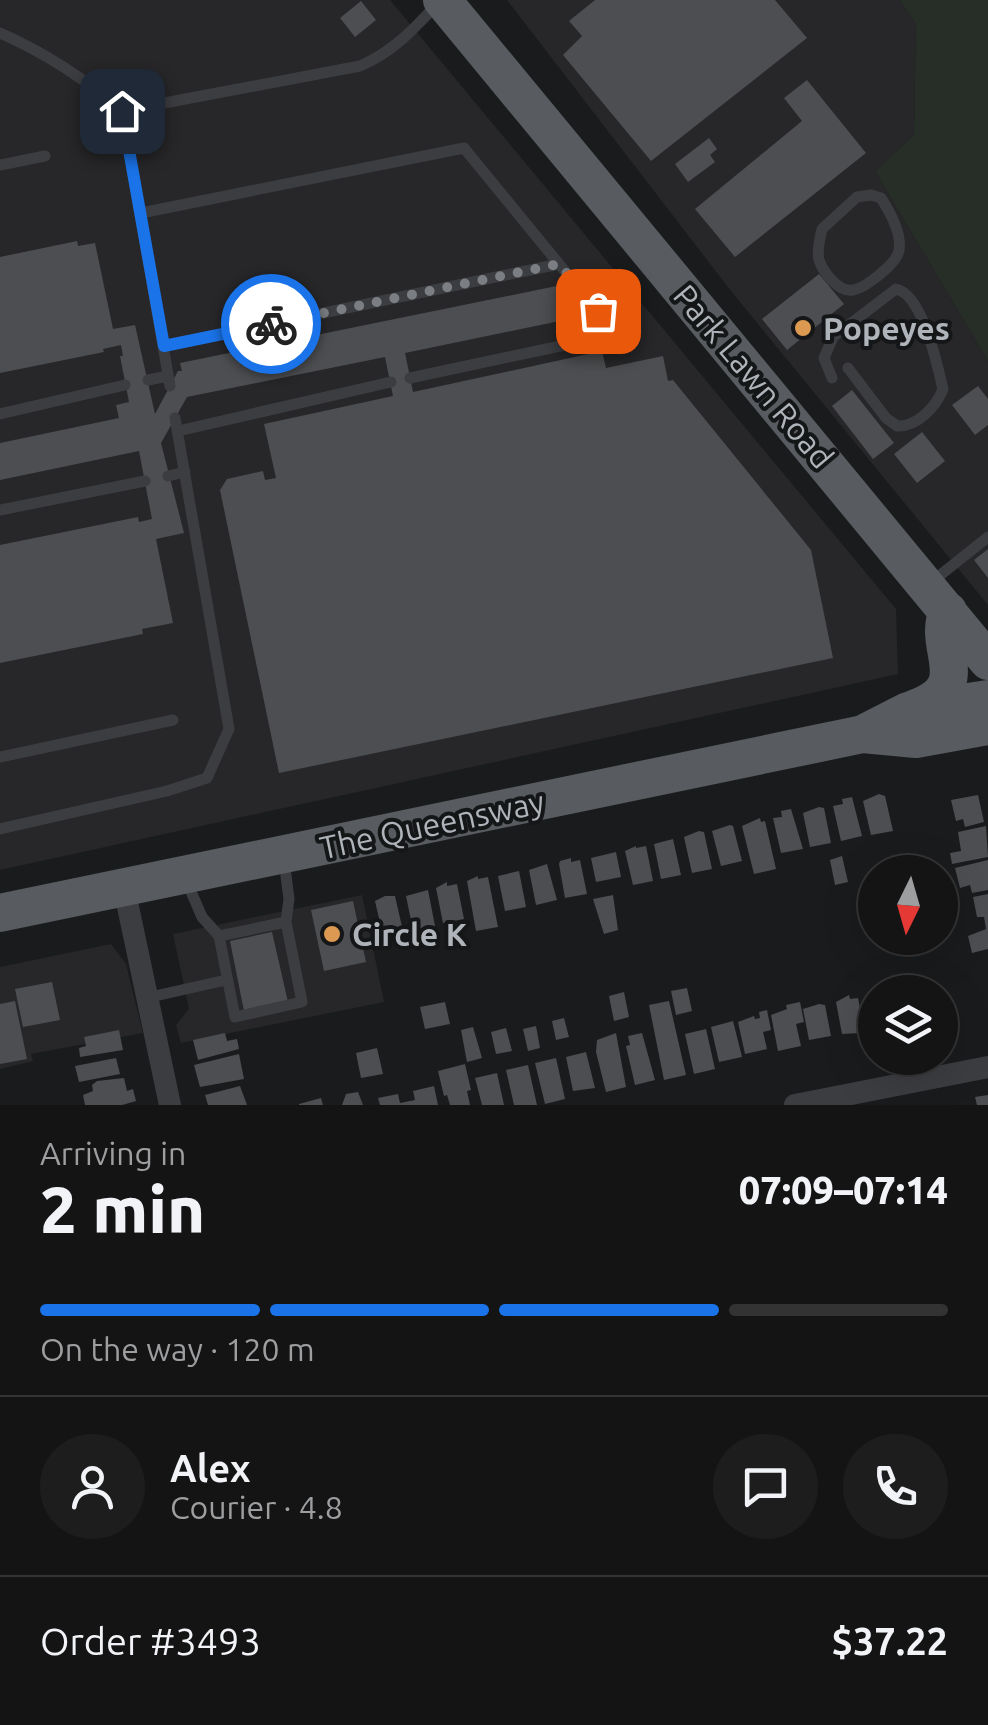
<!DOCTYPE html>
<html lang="en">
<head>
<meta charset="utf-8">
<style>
  :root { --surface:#141415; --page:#1d1d1e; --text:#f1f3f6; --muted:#9d9ea0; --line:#333334; --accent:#1a73e8 }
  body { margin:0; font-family:Ubuntu,sans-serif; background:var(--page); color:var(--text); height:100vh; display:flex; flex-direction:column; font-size:38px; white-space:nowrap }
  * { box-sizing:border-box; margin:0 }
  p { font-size:32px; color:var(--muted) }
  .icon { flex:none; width:55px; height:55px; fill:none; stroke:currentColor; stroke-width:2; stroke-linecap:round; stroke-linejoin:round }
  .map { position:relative; height:1105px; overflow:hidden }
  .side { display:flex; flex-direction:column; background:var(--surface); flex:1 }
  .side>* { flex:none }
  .needle { width:65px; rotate:185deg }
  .controls { position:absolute; left:858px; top:855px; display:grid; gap:20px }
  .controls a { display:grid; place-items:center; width:100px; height:100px; border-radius:50%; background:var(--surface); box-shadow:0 10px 40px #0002,0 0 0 2px var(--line); font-size:50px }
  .pin { position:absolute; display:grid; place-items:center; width:85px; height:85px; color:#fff; margin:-42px; border-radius:20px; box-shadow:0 5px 15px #0006 }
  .courier { position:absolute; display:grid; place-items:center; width:100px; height:100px; margin:-50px; border:8px solid #1a73e8; border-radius:50%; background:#fff; color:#222; box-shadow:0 2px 12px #0007 }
  .head em { font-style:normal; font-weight:800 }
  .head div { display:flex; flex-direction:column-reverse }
  .head { display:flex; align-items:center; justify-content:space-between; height:170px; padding:0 40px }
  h1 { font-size:65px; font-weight:800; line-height:75px }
  .bar { display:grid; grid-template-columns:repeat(4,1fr); gap:15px 10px; align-content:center; height:120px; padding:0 40px }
  .bar i { height:12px; border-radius:8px; background:var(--line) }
  .bar .selected { background:var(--accent) }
  .bar p { grid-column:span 4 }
  .line { display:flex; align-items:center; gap:25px; padding:0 40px; border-top:2px solid var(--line) }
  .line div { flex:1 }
  .round { display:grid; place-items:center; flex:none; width:105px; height:105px; border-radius:52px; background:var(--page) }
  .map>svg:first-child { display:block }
  .built { fill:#272729 }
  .green { fill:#272e27 }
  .building { fill:#4d4e51 }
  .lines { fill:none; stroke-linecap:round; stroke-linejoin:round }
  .service { stroke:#3c3d41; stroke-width:11 }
  .minor { stroke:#3c3d41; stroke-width:22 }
  .primary { stroke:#585b5f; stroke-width:38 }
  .done { stroke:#7b7e83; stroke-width:10; stroke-dasharray:0 18 }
  .route { stroke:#1a73e8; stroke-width:12 }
  .poi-dot { fill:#dc9952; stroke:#151617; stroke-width:4 }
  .labels { text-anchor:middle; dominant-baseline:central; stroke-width:8; stroke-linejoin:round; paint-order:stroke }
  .poi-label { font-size:32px; font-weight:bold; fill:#afb4ba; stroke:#151617; text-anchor:start }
  .street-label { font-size:32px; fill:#afb4ba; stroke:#151617 }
</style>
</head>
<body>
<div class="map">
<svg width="988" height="1105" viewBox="0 0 988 1105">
  <rect width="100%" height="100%" fill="#1a1b1c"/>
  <path class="built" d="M0,0H390L896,609L898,674L0,870Z
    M507,0H900L916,24L914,135L875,171L988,361V605L731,291Z
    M362,895L384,1002L181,1043L176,1025L189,1009L173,934Z
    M111,944L126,964L143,1033L31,1054L33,1061L0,1069V967Z"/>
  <path class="green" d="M900,0H988V361L875,171L914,135L916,24Z"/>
  <path class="building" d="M595,0H775L807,38L651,161L563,55L582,36L569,21Z
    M361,1L376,20L355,37L340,18Z
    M807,80L866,153L735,257L695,209L802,121L784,98Z
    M709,138L717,149L710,155L715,162L688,182L675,164Z
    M77,241L78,246L95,243L113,329L135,325L155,414L178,371H182L180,363L571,283L579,317L405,353L413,392L602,351L606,368L663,356L668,381L673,380L811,550L833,658L279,773L220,490L227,479L263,471L265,480L276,478L264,424L393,396L385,357L187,397L161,443L184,533L156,539L173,623L142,629L143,634L0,663V545L138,517L139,522L152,519L139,451L0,480V443L119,418L116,405L129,402L120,356H123L121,345L103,349L104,352L0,373V257Z
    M819,274L844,304L787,350L762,319Z
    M978,386L988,399V425L975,435L952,405Z
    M852,390L894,443L873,459L832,406Z
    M922,432L945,461L917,483L894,454Z
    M988,549V578L974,560Z
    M879,794L885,796L893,831L871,835L863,801Z
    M978,795L984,822L965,827L963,819L956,821L951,800Z
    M852,797L862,836L841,841L833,806L843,804L842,799Z
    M819,807L824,808L831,843L810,847L803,813Z
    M791,809L803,849L781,853L773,818L782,817L781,811Z
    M760,818L761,822L765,821L776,869L754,874L742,826Z
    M730,825L733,826L742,861L721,866L712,831Z
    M986,826L988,857L952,864L950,853L961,851L958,832Z
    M699,831L704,832L712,869L692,873L684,837Z
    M673,839L681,875L661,879L654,844Z
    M636,846V848L646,846L653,881L633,885L625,851Z
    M616,852L621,877L596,882L591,858Z
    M842,856L848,882L835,885L830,860Z
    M571,858V862L580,860L587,894L565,898L559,864L560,861Z
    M988,860V890L972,893L970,885L960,888L955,868Z
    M547,864L557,900L536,905L529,870Z
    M519,871L526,907L505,911L498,876Z
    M478,876V879L488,877L498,927L476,931L467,881Z
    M447,882V886L457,884L464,919L443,923L436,888Z
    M428,890L435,926L413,930L406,896Z
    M988,894V949L972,953L968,936L986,929L984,917H977L973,897Z
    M613,895L618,930L604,934L593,899Z
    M385,896H395L403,931L383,936L375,901Z
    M353,901L366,962L324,971L311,910Z
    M272,932L288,1002L244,1011L230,941Z
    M52,982L60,1020L23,1027L15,989Z
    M916,983L917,985L923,984L925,992H902L901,989Z
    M687,988L692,1011L676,1015L671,991Z
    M624,992L629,1017L614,1021L609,996Z
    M849,995L850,999L858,998L864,1029L860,1030L861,1033L842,1034L836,1002Z
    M875,995V1019L873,1020L868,996Z
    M15,1001L27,1059L0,1064V1004Z
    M669,1001L686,1075L664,1080L649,1005Z
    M445,1002L450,1024L425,1029L420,1007Z
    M800,1002L804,1022L796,1024L801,1046L778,1051L771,1015L787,1009L786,1005Z
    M819,1004L825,1005L831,1036L809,1040L803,1009Z
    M767,1010L771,1030L763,1032L767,1049L745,1054L738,1022L754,1016L755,1019L760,1018L759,1012Z
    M564,1018L569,1037L556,1040L552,1021Z
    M733,1021L742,1057L719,1062L711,1027Z
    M536,1026L540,1048L528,1051L523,1029Z
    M473,1027L482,1058L467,1062L461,1030Z
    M506,1028L512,1051L496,1054L491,1032Z
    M706,1029L715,1069L694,1074L685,1034Z
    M119,1030L123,1050L80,1057L79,1048L86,1046L84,1037Z
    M225,1033L227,1041L237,1039L239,1049L198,1060L193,1040Z
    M616,1033L626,1087L606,1092L596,1052L597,1040Z
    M642,1033L655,1080L635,1085L626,1046L630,1045L628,1036Z
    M377,1048L383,1074L361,1078L356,1053Z
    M586,1052L595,1088L573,1091L566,1057Z
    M239,1054L244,1079L200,1087L194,1065Z
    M116,1058L120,1074L79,1082L75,1066Z
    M556,1058L565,1099L545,1104L535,1063Z
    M465,1064L471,1090L467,1091L470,1105H450L447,1095L444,1096L438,1071Z
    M528,1065L537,1105H514L506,1070Z
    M497,1073L504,1105H482L475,1078Z
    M124,1078L127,1091L133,1089L136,1101L122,1105H85L83,1095L93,1091L92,1085L97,1081Z
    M240,1086L247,1105H208L205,1095Z
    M434,1086L438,1105H380L378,1098L398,1094L400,1103L415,1100L413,1091Z
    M358,1092L363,1105H342L346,1094Z
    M988,1095V1105H977L975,1097Z
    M321,1098L323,1105H299V1104Z"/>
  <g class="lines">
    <path class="service" d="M0,33C46,53 84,78 122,111L170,386
      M122,111L360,66C393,52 415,28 439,2
      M0,165L45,156
      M871,195L881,198C890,212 902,233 899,250C898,263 865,288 853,290C839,293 823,272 819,260C817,252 820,237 822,229L857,197Z
      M141,213L464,148L559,264L164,346
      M410,378L617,334L559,264
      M832,378L824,358L833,337L896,289C923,295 937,364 943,389C936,407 917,427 897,426L886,418L848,368
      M148,380L168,376
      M0,414L125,385
      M178,431L391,382
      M168,476L185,472
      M0,510L145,481
      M929,584L988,537
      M0,757L173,720
      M0,829L167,791L207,778L229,729L175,418
      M284,860L289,899L286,922L302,1002L235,1017L219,936L286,922
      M186,880L202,917L219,936
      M146,998L226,980"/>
    <path class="minor" d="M124,888L170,1105
      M795,1105L988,1067"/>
    <path class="primary" d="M442,0L988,661
      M914,709C978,686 931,649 948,611
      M863,734L916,739L988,726
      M0,913L863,734L908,711L988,699"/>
  </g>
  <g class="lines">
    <path class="done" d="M271,324L559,264L598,311"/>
    <path class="route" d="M122,111L164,346L271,324"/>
  </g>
  <g class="poi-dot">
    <circle cx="803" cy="328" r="10"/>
    <circle cx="332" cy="934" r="10"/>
  </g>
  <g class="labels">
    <g class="poi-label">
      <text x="823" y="328">Popeyes</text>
      <text x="352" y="934">Circle K</text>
    </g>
    <g class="street-label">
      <text transform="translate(754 376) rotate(50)">Park Lawn Road</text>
      <text transform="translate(432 824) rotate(-12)">The Queensway</text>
    </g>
  </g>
</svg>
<div class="controls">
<a><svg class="needle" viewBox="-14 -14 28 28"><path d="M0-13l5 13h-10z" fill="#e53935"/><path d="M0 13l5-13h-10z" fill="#9d9ea0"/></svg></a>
<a><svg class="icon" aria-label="layers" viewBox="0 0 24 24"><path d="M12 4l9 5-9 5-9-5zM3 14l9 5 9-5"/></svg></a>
</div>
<div class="pin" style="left:598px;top:311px;background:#ea580c"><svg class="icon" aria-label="bag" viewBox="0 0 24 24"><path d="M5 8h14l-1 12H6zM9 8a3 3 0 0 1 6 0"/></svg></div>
<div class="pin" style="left:122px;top:111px;background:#1f2937"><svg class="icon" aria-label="home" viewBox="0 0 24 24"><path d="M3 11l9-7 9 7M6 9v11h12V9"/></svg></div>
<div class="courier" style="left:271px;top:324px"><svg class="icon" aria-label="bike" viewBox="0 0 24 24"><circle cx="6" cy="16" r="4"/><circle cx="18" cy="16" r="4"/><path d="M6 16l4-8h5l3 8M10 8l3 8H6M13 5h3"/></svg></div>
</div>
<section class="side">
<div class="head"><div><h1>2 min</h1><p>Arriving in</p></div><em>07:09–07:14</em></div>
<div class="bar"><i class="selected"></i><i class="selected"></i><i class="selected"></i><i></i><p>On the way · 120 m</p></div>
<div class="line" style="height:180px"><a class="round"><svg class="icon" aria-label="person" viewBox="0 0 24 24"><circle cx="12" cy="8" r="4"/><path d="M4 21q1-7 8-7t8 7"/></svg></a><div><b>Alex</b><p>Courier · 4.8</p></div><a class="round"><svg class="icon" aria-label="chat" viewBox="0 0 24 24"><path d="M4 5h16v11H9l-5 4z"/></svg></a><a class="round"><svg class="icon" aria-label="phone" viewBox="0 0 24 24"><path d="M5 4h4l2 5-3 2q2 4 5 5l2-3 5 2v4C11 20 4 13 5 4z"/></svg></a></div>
<div class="line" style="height:130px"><div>Order #3493</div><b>$37.22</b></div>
</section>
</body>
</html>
